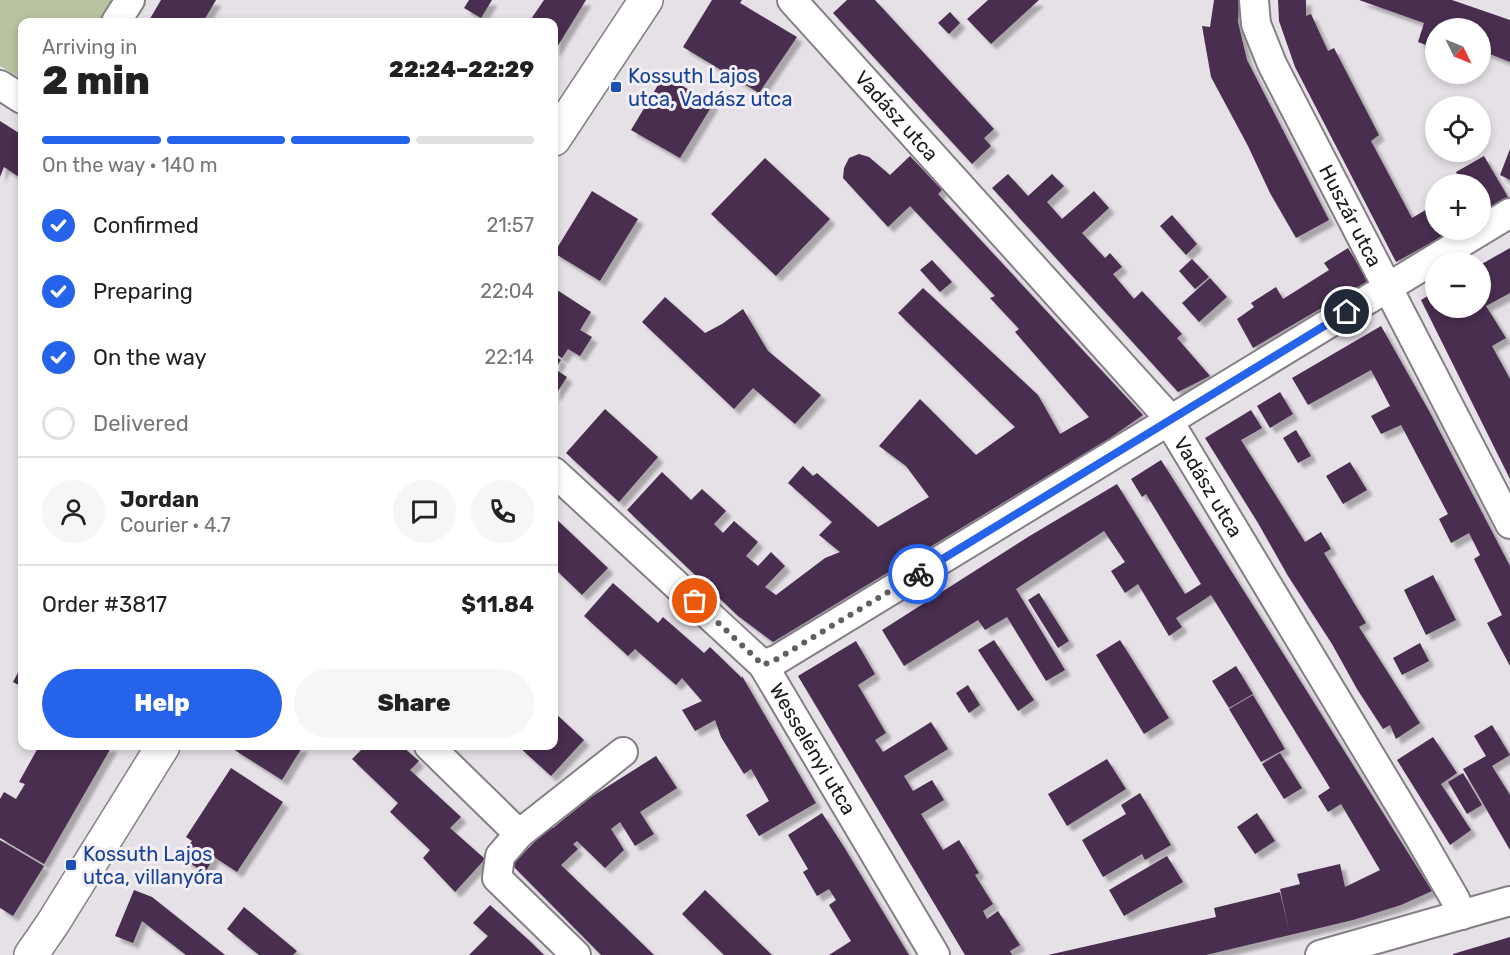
<!DOCTYPE html>
<html lang="en">
<head>
<meta charset="utf-8">
<style>
  :root { --surface:#fff; --page:#f6f6f6; --text:#222; --muted:#767676; --line:#e0e0e0; --accent:#2563eb }
  body { margin:0; font-family:Rubik,sans-serif; background:var(--page); color:var(--text); height:100vh; display:flex; flex-direction:column; font-size:22px; white-space:nowrap }
  * { box-sizing:border-box; margin:0 }
  p { font-size:20px; color:var(--muted) }
  .icon { flex:none; width:33px; height:33px; fill:none; stroke:currentColor; stroke-width:2; stroke-linecap:round; stroke-linejoin:round }
  .map { position:relative; flex:1; overflow:hidden }
  .drawer { position:absolute; left:18px; top:18px; width:540px; height:732px; display:flex; flex-direction:column; background:var(--surface); border-radius:12px; box-shadow:0 3px 9px #0003 }
  .drawer>* { flex:none }
  .needle { width:39px; rotate:133deg }
  .tools { position:absolute; left:1425px; top:18px; display:grid; gap:12px }
  .tools a { display:grid; place-items:center; width:66px; height:66px; border-radius:50%; background:var(--surface); box-shadow:0 3px 9px #0003; font-size:30px }
  .pin { position:absolute; display:grid; place-items:center; width:51px; height:51px; color:#fff; margin:-26px; border:3px solid #fff; border-radius:50%; box-shadow:0 2px 6px #0007 }
  .courier { position:absolute; display:grid; place-items:center; width:60px; height:60px; margin:-30px; border:4px solid #2563eb; border-radius:50%; background:#fff; color:#222; box-shadow:0 2px 8px #0007 }
  .summary em { font-style:normal; font-weight:800 }
  .summary div { display:flex; flex-direction:column-reverse }
  .summary { display:flex; align-items:center; justify-content:space-between; height:102px; padding:0 24px }
  h1 { font-size:39px; font-weight:800; line-height:45px }
  .bar { display:grid; grid-template-columns:repeat(4,1fr); gap:9px 6px; align-content:center; height:72px; padding:0 24px }
  .bar i { height:8px; border-radius:4px; background:var(--line) }
  .bar .active { background:var(--accent) }
  .bar p { grid-column:span 4 }
  .line { display:flex; align-items:center; gap:15px; padding:0 24px; border-top:2px solid var(--line) }
  .line div { flex:1 }
  .round { display:grid; place-items:center; flex:none; width:63px; height:63px; border-radius:32px; background:var(--page) }
  ol { padding:0 24px; list-style:none }
  li { display:flex; align-items:center; gap:18px; height:66px }
  li p { margin-inline-start:auto }
  li .icon { padding:6px; border-radius:50%; background:var(--accent); color:#fff; stroke-width:4 }
  li:last-child { color:var(--muted) }
  li i { width:33px; height:33px; border:3px solid var(--line); border-radius:50% }
  .action { display:flex; gap:12px; margin-top:auto; padding:12px 24px }
  .action a { flex:1; height:69px; border-radius:36px; background:var(--accent); color:#fff; font-size:24px; font-weight:800; line-height:69px; text-align:center }
  .action a+a { background:var(--page); color:var(--text) }
  .map>svg:first-child { display:block }
  .green { fill:#b7c2a1 }
  .building { fill:#492d4f; filter:url(#shadow) }
  .lines { fill:none; stroke-linecap:round; stroke-linejoin:round }
  .street-casing { stroke:#847f85; stroke-width:32 }
  .secondary-casing { stroke:#847f85; stroke-width:36 }
  .street { stroke:#fff; stroke-width:28 }
  .secondary { stroke:#fff; stroke-width:33 }
  .done { stroke:#625f62; stroke-width:6; stroke-dasharray:0 10.8 }
  .route { stroke:#2563eb; stroke-width:8 }
  .transit-dot { fill:#1a4fb4; stroke:#f4eff5; stroke-width:2 }
  .labels { text-anchor:middle; dominant-baseline:central; stroke-width:6; stroke-linejoin:round; paint-order:stroke }
  .transit-label { font-size:20px; fill:#164399; stroke:#f4eff5; text-anchor:start }
  .street-label { font-size:20px; fill:#1b191b; stroke:#f4eff5 }
</style>
</head>
<body>
<div class="map">
<svg width="1510" height="955" viewBox="0 0 1510 955">
  <defs>
    <filter id="shadow"><feDropShadow dx="5.5" dy="5.5" stdDeviation="1.5" flood-color="#0004"/></filter>
  </defs>
  <rect width="100%" height="100%" fill="#e6e1e7"/>
  <path class="green" d="M0,0H127L115,22H22V79L0,66Z"/>
  <path class="building" d="M161,0H216L203,22H148Z
    M469,0H492L481,18L464,8Z
    M544,0H586L554,52V22H529Z
    M712,0H742L740,3L797,37L759,93L683,47Z
    M847,0H875L994,129L984,138L991,146L972,164L833,13Z
    M988,0H1039L991,44L967,19Z
    M1214,0H1239L1238,22L1247,60L1329,220L1296,238L1270,193L1248,146L1211,77L1202,26L1210,27Z
    M1278,0H1306V16L1311,14L1328,51L1334,48L1379,135L1371,141L1412,218L1434,205L1428,195L1436,191V230H1454L1396,262L1295,67L1279,21Z
    M1359,0H1452L1510,20V62L1480,50V28H1452L1442,25L1441,28H1436L1434,48L1418,42L1424,23Z
    M950,12L960,23L949,34L938,23Z
    M664,75L713,104L680,158L631,130Z
    M0,121L22,135V179L4,167L0,177Z
    M1510,149V180L1500,175Z
    M859,154L869,157L890,175L910,156L942,190L938,194L1143,415L1110,438L773,642L738,616L627,510L662,472L691,500L702,489L726,511L714,524L723,533L734,521L758,542L746,556L758,566L771,552L785,566L765,587L776,595L825,558L840,552L819,535L832,522L788,483L803,466L813,476L817,473L878,527L929,497L906,466L879,446L920,399L976,455L1015,427L898,313L923,288L1038,395L1060,434L1089,417L1015,332L1019,329L990,298L995,296L910,206L888,227L843,178L844,168L849,158Z
    M1484,156L1508,197L1480,213V184H1457L1461,182L1456,172Z
    M765,158L830,219L776,276L711,214Z
    M1008,174L1028,196L1052,174L1064,186L1047,202L1062,219L1094,191L1109,208L1082,233L1105,258L1110,253L1122,267L1113,274L1134,299L1142,291L1182,334L1177,338L1210,376L1178,392L992,188Z
    M592,191L638,219L600,281L554,253Z
    M1172,215L1197,244L1186,255L1160,226Z
    M1348,248L1368,281L1253,348L1237,319L1254,307L1251,303L1276,287L1283,299L1329,270L1324,263Z
    M1510,248V293L1486,306L1506,338L1492,346L1510,379V479L1421,300L1436,291V308H1480V265Z
    M1192,259L1209,277L1195,289L1179,271Z
    M932,260L952,282L940,292L920,270Z
    M1210,278L1227,297L1199,322L1182,303Z
    M554,288L591,312L580,330L592,337L580,356L568,349L562,358L554,353Z
    M665,297L705,333L722,324L743,309L768,351L821,395L795,424L753,388L734,409L642,322Z
    M1381,326L1429,411L1510,566V666L1487,623L1502,615L1474,559L1480,555L1469,533L1451,543L1439,519L1448,514L1401,425L1381,434L1371,416L1390,406L1371,370L1308,405L1292,378Z
    M554,355L561,360L555,369L567,377L554,397Z
    M1280,392L1293,414L1270,428L1257,406Z
    M605,409L658,457L619,502L566,453Z
    M1251,410L1262,428L1241,440L1305,542L1321,532L1331,549L1324,553L1366,623L1359,627L1420,723L1396,739L1390,725L1383,729L1357,689L1332,644L1288,576L1258,523L1205,438Z
    M1296,430L1311,456L1298,463L1283,438Z
    M1161,460L1259,615L1432,891L1401,905L1353,920L1290,935L1280,889L1300,884L1297,874L1340,864L1345,887L1380,870L1341,804L1328,812L1318,796L1330,788L1211,595L1176,618L1182,627L1169,636L1138,584L1125,593L1111,571L1125,562L1104,531L1016,589L1065,670L1046,681L1007,617L985,630L978,620L904,666L882,630L1028,537L1117,484L1185,594L1201,584L1146,494L1142,497L1131,479Z
    M1350,462L1367,490L1343,504L1326,476Z
    M554,517L608,568L582,595L554,568Z
    M1433,575L1456,620L1426,635L1404,590Z
    M613,583L658,623L663,617L704,653L710,647L742,678V676L816,803L759,836L746,815L769,801L751,769L744,774L721,737L715,720L695,731L682,710L702,701L682,678L676,685L635,649L628,656L584,616Z
    M1039,593L1069,641L1058,648L1028,600Z
    M994,640L1034,700L1018,711L978,650Z
    M1120,640L1169,718L1144,734L1096,655Z
    M856,641L875,674L858,685L886,733L875,740L883,752L931,722L948,749L904,776L913,791L932,780L944,800L921,814L943,850L959,840L979,873L975,875L993,904L983,911L987,919L998,911L1020,945L1010,951L1012,955H965L798,676Z
    M1420,643L1429,661L1402,675L1393,658Z
    M22,665V687L13,682Z
    M1236,666L1253,694L1229,708L1212,681Z
    M968,685L980,705L969,713L956,693Z
    M1253,695L1285,749L1261,762L1229,709Z
    M554,712L584,740L551,776L518,746H554Z
    M1492,725L1510,755L1492,766L1510,795V850L1463,769L1486,756L1474,736Z
    M1433,737L1457,773L1441,784L1471,830L1450,845L1397,760Z
    M39,746H112L44,864L0,838V799L4,792L16,799L25,784L19,782Z
    M235,746H303L282,780L233,749Z
    M365,746H402L419,761L410,770L461,817L450,828L485,859L455,892L423,858L430,850L390,812L398,803L352,759Z
    M1280,753L1302,788L1284,799L1262,764Z
    M656,756L677,788L640,812L654,834L635,846L620,822L611,829L624,850L605,868L577,841L573,844L578,849L561,865L654,955H601L512,865L550,826L553,828L591,797Z
    M1107,759L1126,789L1067,826L1048,794Z
    M231,768L283,802L237,872L214,857L205,873L181,857L192,841L186,837Z
    M1463,773L1482,805L1467,814L1448,782Z
    M1140,793L1171,845L1145,860L1142,854L1103,877L1082,840L1126,814L1121,805Z
    M822,813L844,847L909,955H829L851,941L829,905L836,900L829,889L817,896L803,872L808,869L788,835Z
    M1257,813L1275,841L1255,854L1237,827Z
    M0,840L44,866L13,916L0,908Z
    M1167,856L1183,882L1124,916L1109,890Z
    M134,890L152,897L225,955H186L142,921L133,943L115,936Z
    M705,890L772,955H724L682,914Z
    M1280,892L1290,935L1206,955H1048L1216,917L1214,908Z
    M490,905L532,943L544,955H469L488,936L473,923Z
    M244,907L297,951L293,955H259L227,929Z
    M1510,937V955H1453V954Z"/>
  <g class="lines">
    <g class="street-casing">
      <g id="street">
        <path id="s1" d="M792,0L1162,410L1418,835L1455,899L1462,915"/>
        <path id="s2" d="M1254,0L1256,24L1272,64L1510,524"/>
        <path d="M116,22L130,0"/>
        <path d="M0,85L22,99"/>
        <path id="s3" d="M554,472L763,665L935,955"/>
        <path d="M763,665L778,659L1510,213"/>
        <path d="M429,746L519,834"/>
        <path d="M576,955L497,878L500,856L519,834L623,752"/>
        <path d="M1320,955L1510,901"/>
      </g>
    </g>
    <g class="secondary-casing">
      <path id="secondary" d="M554,139L646,0
        M31,955L53,923L163,746"/>
    </g>
    <use href="#street" class="street"/>
    <use href="#secondary" class="secondary"/>
  </g>
  <g class="lines">
    <path class="done" d="M695,601L763,665L777,659L918,574"/>
    <path class="route" d="M918,574L1347,312"/>
  </g>
  <g class="transit-dot">
    <rect x="610" y="81" width="12" height="12" rx="3"/>
    <rect x="65" y="859" width="12" height="12" rx="3"/>
  </g>
  <g class="labels">
    <g class="transit-label">
      <text x="628" y="76">Kossuth Lajos<tspan x="628" dy="23">utca, Vadász utca</tspan></text>
      <text x="83" y="854">Kossuth Lajos<tspan x="83" dy="23">utca, villanyóra</tspan></text>
    </g>
    <g class="street-label">
      <text stroke="none"><textPath href="#s1" startOffset="156">Vadász utca</textPath></text>
      <text stroke="none"><textPath href="#s2" startOffset="238">Huszár utca</textPath></text>
      <text stroke="none"><textPath href="#s1" startOffset="642">Vadász utca</textPath></text>
      <text stroke="none"><textPath href="#s3" startOffset="382">Wesselényi utca</textPath></text>
    </g>
  </g>
</svg>
<div class="tools">
<a><svg class="needle" viewBox="-14 -14 28 28"><path d="M0-13l5 13h-10z" fill="#e53935"/><path d="M0 13l5-13h-10z" fill="#767676"/></svg></a>
<a><svg class="icon" aria-label="locate" viewBox="0 0 24 24"><circle cx="12" cy="12" r="6"/><path d="M12 2v4M12 18v4M2 12h4M18 12h4"/></svg></a>
<a>+</a>
<a>−</a>
</div>
<div class="pin" style="left:695px;top:601px;background:#ea580c"><svg class="icon" aria-label="bag" viewBox="0 0 24 24"><path d="M5 8h14l-1 12H6zM9 8a3 3 0 0 1 6 0"/></svg></div>
<div class="pin" style="left:1347px;top:312px;background:#1f2937"><svg class="icon" aria-label="home" viewBox="0 0 24 24"><path d="M3 11l9-7 9 7M6 9v11h12V9"/></svg></div>
<div class="courier" style="left:918px;top:574px"><svg class="icon" aria-label="bike" viewBox="0 0 24 24"><circle cx="6" cy="16" r="4"/><circle cx="18" cy="16" r="4"/><path d="M6 16l4-8h5l3 8M10 8l3 8H6M13 5h3"/></svg></div>
<section class="drawer">
<div class="summary"><div><h1>2 min</h1><p>Arriving in</p></div><em>22:24–22:29</em></div>
<div class="bar"><i class="active"></i><i class="active"></i><i class="active"></i><i></i><p>On the way · 140 m</p></div>
<ol>
<li><svg class="icon" aria-label="check" viewBox="0 0 24 24"><path d="M5 12l5 5 9-10"/></svg>Confirmed<p>21:57</p></li>
<li><svg class="icon" aria-label="check" viewBox="0 0 24 24"><path d="M5 12l5 5 9-10"/></svg>Preparing<p>22:04</p></li>
<li><svg class="icon" aria-label="check" viewBox="0 0 24 24"><path d="M5 12l5 5 9-10"/></svg>On the way<p>22:14</p></li>
<li><i></i>Delivered</li>
</ol>
<div class="line" style="height:108px"><a class="round"><svg class="icon" aria-label="person" viewBox="0 0 24 24"><circle cx="12" cy="8" r="4"/><path d="M4 21q1-7 8-7t8 7"/></svg></a><div><b>Jordan</b><p>Courier · 4.7</p></div><a class="round"><svg class="icon" aria-label="chat" viewBox="0 0 24 24"><path d="M4 5h16v11H9l-5 4z"/></svg></a><a class="round"><svg class="icon" aria-label="phone" viewBox="0 0 24 24"><path d="M5 4h4l2 5-3 2q2 4 5 5l2-3 5 2v4C11 20 4 13 5 4z"/></svg></a></div>
<div class="line" style="height:78px"><div>Order #3817</div><b>$11.84</b></div>
<div class="action"><a>Help</a><a>Share</a></div>
</section>
</div>
</body>
</html>
